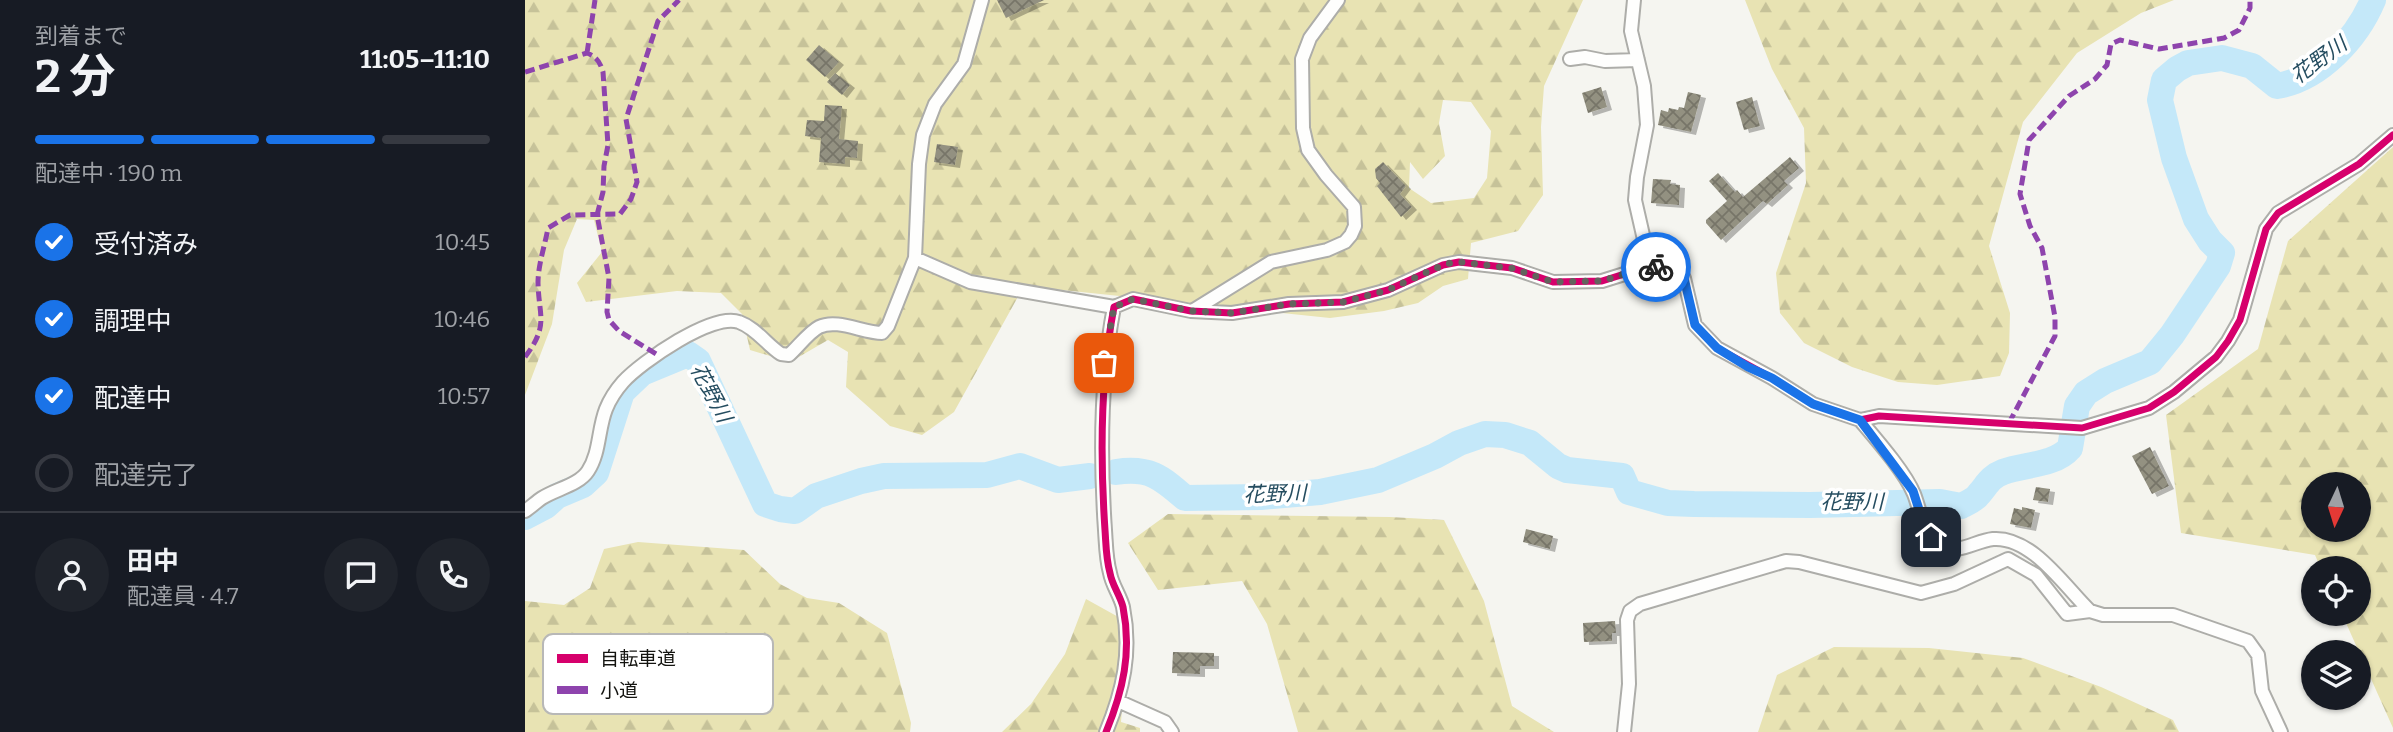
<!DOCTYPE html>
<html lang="ja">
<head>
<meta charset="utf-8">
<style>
  :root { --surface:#171b24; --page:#20242c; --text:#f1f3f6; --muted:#9ea1a6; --line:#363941; --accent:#1a73e8 }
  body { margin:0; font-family:Bitter,"Noto Sans JP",serif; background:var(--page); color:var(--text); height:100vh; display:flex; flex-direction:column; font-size:26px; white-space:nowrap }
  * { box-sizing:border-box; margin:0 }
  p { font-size:23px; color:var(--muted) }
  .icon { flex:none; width:38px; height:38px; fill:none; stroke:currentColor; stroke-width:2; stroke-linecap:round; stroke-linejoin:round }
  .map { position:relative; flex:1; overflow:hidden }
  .details { display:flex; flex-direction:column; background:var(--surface); width:525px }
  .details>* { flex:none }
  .needle { width:46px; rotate:184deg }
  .fabs { position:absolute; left:1776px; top:472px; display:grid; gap:14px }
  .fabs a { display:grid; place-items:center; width:70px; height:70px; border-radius:50%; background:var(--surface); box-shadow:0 2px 5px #0004; font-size:35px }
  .pin { position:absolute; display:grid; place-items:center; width:60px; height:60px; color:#fff; margin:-30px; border-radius:14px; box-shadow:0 4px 10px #0006 }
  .courier { position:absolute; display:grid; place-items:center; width:70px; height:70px; margin:-35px; border:5px solid #1a73e8; border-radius:50%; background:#fff; color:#222; box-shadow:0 2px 9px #0007 }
  .head em { font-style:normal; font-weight:700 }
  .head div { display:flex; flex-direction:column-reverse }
  .head { display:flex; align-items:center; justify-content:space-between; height:119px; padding:0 35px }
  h1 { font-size:46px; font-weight:700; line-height:52px }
  .bar { display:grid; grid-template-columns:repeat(4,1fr); gap:10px 7px; align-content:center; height:84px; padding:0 35px }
  .bar i { height:9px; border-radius:5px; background:var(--line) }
  .bar .selected { background:var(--accent) }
  .bar p { grid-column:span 4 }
  .line { display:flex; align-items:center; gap:18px; padding:0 35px; border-top:2px solid var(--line) }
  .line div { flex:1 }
  .round { display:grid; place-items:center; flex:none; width:74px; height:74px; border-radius:37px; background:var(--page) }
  ol { padding:0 35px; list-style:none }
  li { display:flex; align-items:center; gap:21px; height:77px }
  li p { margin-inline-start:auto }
  li .icon { padding:7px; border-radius:50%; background:var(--accent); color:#fff; stroke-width:4 }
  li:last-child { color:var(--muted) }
  li i { width:38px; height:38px; border:4px solid var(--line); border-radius:50% }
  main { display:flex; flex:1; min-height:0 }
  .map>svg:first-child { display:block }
  .forest { fill:url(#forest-firs); fill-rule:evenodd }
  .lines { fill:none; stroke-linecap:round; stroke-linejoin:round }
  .river { stroke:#c4e8f9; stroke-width:26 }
  .building { fill:url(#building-cross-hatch); filter:url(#shadow) }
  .minor-casing { stroke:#adada9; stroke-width:16 }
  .minor { stroke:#fefefd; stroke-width:12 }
  .quiet { stroke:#8e44ad; stroke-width:5; stroke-dasharray:10 5; stroke-linecap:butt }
  .cycleway-casing { stroke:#fff; stroke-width:11 }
  .cycleway { stroke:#d6006c; stroke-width:7 }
  .done { stroke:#63635e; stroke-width:7; stroke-dasharray:0 12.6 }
  .route { stroke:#1a73e8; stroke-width:9 }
  .labels { text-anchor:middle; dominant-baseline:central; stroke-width:7; stroke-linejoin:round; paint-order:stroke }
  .water-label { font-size:21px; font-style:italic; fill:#254d60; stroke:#fff }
  .key { fill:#fff; stroke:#b8b8b7; stroke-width:2 }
  .key-label { font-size:19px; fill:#141410 }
</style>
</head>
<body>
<main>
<section class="details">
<div class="head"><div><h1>2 分</h1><p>到着まで</p></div><em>11:05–11:10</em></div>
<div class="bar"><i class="selected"></i><i class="selected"></i><i class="selected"></i><i></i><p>配達中 · 190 m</p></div>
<ol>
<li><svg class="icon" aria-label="check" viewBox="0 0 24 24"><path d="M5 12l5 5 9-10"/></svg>受付済み<p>10:45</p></li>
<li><svg class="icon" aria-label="check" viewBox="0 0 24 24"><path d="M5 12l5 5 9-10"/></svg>調理中<p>10:46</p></li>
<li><svg class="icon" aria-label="check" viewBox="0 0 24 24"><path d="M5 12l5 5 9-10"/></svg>配達中<p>10:57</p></li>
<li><i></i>配達完了</li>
</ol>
<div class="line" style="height:126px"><a class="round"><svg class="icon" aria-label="person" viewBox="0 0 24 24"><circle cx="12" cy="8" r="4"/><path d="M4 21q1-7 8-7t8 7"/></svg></a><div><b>田中</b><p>配達員 · 4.7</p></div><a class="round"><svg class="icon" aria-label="chat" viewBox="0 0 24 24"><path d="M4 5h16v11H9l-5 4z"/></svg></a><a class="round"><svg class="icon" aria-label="phone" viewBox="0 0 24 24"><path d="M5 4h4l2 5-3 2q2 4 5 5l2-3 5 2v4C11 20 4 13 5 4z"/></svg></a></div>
</section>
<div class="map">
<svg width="1868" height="732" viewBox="0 0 1868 732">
  <defs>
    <pattern id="forest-firs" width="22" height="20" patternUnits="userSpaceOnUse" patternTransform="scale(1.75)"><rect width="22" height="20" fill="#e8e3b3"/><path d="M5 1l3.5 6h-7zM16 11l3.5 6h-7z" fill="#c6c299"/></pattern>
    <pattern id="building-cross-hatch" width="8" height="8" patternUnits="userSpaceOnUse" patternTransform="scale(1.75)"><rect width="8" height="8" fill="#939181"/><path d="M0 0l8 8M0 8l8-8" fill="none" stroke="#777568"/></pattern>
    <filter id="shadow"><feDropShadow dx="5" dy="3" stdDeviation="0" flood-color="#0004"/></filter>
  </defs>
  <rect width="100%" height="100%" fill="#f5f5f0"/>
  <path class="forest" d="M0,0H1058L1019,86L1016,127L1018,195L993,231L946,243L943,279L918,286L893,303L859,311L805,318L499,286L429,412L397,435L365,426L321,387L323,352L303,340L265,362L225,350L217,314L196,293L152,291L61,302L52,283L77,252L69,220L52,219L39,250L27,324L0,395ZM918,100L946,102L966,131L962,178L949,198L906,203L884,188L885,162L898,179L920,156L914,123Z
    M1220,0H1649L1616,13L1552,53L1498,122L1464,246L1485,313L1484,353L1475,376L1412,385L1373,382L1327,367L1279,343L1255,313L1251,273L1281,183L1279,128L1247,69Z
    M1868,147V728L1817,614H1834V569H1796L1790,555L1656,533L1641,415L1733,349L1763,241ZM1788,485H1834V530H1788Z
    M643,514L865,517L919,520L959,601L987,706L1029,732H773L742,624L717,581L633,590L603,543Z
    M113,542L219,550L255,584L282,598L314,603L362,633L386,723L385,732H0V601L39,605L65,588L79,549Z
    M561,599L597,619L601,655L596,722L615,728V732H477L506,704L540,654Z
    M1309,647L1404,648L1498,658L1576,687L1648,720L1654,732H1233L1252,675Z"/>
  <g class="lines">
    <path class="river" d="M591,472C624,467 636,477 660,498L736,497L795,492L853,480L910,456L934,443L960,434L980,435L1005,443L1033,466L1042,470L1097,476L1104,492L1143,503L1169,504L1285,505L1415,502L1436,506C1442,503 1450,500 1454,494C1462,485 1465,477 1478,472C1499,464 1529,466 1545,448L1552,406L1561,393L1580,381L1625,362L1647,335L1693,266L1697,253L1685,241L1671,219L1649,158L1635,100L1639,80L1652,69L1663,63L1697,58L1727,66L1752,86C1795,79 1832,38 1848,0
      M0,517L21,506L32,496L58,485L71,473L97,392L117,373L163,354L173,361L240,504L255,509L270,511L291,496L336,481L359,476L462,475L495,466L533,480L565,476"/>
  </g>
  <path class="building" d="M472,0H519L481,18Z
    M294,45L314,62L300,77L281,60Z
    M310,73L325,85L317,95L302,82Z
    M1076,87L1082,107L1063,113L1057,93Z
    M1163,92L1176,95L1166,132L1133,125L1136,110L1143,112L1144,108L1153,110L1154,107L1159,108Z
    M1227,97L1235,126L1219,130L1211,102Z
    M300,105L317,106L314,139L333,141L332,158L320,157V164L294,162L296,138L280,136L282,120L299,121Z
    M412,144L433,147L430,165L409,162Z
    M1265,157L1274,168L1259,181L1263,185L1242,204L1238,201L1196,240L1181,223V220L1202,201L1184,181L1193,173L1210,192L1212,190L1218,197Z
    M858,162L881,186L875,194L887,207L876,217L852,186L855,183L851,178L850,169Z
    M1128,179L1146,180L1145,184L1155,185L1154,205L1126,203Z
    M1625,447L1644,486L1627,494L1607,456Z
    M1511,487L1525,489L1523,502L1508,500Z
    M1497,507L1510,510L1506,528L1485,524L1489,508L1497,510Z
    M1001,529L1028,536L1025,549L998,542Z
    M1090,621L1091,633H1087V641L1059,642L1058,623Z
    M648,652L689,653V666H675V674L647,673Z"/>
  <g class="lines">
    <g class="minor-casing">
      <path id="minor" d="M1109,0L1106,31L1119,86L1122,125L1112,177L1110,200L1125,266
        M1045,59L1060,57L1080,61L1113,60
        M390,258L445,282L589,307
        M667,311L746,262L802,250L820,242L826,235L830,226L829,207L801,175L783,150L778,128L777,59L785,38L813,0
        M1335,420C1351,439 1380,472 1389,494C1396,512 1398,535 1416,546C1433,555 1450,541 1468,539C1507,536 1540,587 1565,611
        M0,511C6,507 11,502 17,498C31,489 54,485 63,471C75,453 73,429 81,409C85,399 91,390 98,382C116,362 188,312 214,322C231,328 242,345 256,354L264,355C273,347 284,332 294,327C312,318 338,333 357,333L363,326L390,258L394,164L398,135L410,104L439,64L457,0
        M593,701L640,722L647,732
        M581,732C598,691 607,652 598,607C595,595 587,585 585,573C581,559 581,544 580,530C575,456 575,380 589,307L608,299L666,311L707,313L764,304L818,302L863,290L918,265L934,262L987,268L1028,282L1077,281L1125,266L1146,267L1159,278L1170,325L1192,348L1247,378L1288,404L1335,420L1354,416L1557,428L1624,408L1649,392L1691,357L1703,341L1715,320L1741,229L1753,213L1834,164L1868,135
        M1099,732L1104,684L1102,620L1105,611L1115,604L1261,561L1274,562L1396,593L1429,584L1483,559L1511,575L1542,614L1565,611L1578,615H1648L1723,641L1733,655L1737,691L1756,732"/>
    </g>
    <use href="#minor" class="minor"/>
    <path class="quiet" d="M62,53L70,0
      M0,72L62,53C72,57 75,62 78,72L83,145L79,166L78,192L72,215L84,278L82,312L84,320L94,331L131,354
      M0,357C24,325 14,318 13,283C13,265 20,245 23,228L45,215L95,214L106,199L112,182L101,119L133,21L154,0
      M1484,423L1530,336V317L1517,248L1505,226L1495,194L1504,140L1544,96L1570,79L1582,65L1586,44L1595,40L1634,49L1699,38L1714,30L1725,8V0"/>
    <g class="cycleway-casing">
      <path id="cycleway" d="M581,732C598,691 607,652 598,607C595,595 587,585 585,573C581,559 581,544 580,530C575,456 575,380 589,307L608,299L666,311L707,313L764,304L818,302L863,290L918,265L934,262L987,268L1028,282L1077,281L1125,266L1146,267L1159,278L1170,325L1192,348L1247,378L1288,404L1335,420L1354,416L1557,428L1624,408L1649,392L1691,357L1703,341L1715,320L1741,229L1753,213L1834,164L1868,135"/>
    </g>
    <use href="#cycleway" class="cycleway"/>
  </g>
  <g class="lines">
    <path class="done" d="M579,363L589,307L608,299L666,311L707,313L764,304L818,302L863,290L920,264L934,262L986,268L1028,282L1077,281L1125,266L1131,267"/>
    <path class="route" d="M1131,267H1146L1159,278L1170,325L1192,348L1223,367L1247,378L1288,404L1335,420L1388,491L1401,531L1406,537"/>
  </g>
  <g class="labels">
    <g class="water-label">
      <text transform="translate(1794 60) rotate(-36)">花野川</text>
      <text transform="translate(186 393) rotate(62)">花野川</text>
      <text transform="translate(750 494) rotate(-2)">花野川</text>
      <text x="1327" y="502">花野川</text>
    </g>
  </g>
  <rect x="18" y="634" width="230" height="80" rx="10" class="key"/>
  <rect x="32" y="654" width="31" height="9" fill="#d6006c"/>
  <rect x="32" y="686" width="31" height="8" fill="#8e44ad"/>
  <g class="key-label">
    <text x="75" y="665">自転車道</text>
    <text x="75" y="697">小道</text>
  </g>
</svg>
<div class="fabs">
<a><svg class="needle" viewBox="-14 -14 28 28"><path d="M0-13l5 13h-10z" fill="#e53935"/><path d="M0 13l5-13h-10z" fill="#9ea1a6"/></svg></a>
<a><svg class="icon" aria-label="locate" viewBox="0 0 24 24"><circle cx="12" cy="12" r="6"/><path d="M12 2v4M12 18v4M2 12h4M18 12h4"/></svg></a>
<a><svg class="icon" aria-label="layers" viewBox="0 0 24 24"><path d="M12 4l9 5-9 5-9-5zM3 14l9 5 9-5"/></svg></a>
</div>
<div class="pin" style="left:579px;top:363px;background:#ea580c"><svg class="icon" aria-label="bag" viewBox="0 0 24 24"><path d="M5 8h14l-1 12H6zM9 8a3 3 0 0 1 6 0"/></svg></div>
<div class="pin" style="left:1406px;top:537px;background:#1f2937"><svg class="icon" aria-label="home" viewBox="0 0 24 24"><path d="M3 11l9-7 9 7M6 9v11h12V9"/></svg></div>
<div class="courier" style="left:1131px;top:267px"><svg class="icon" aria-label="bike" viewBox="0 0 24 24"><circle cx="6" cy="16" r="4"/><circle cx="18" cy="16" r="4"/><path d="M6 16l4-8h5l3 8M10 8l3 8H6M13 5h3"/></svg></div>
</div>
</main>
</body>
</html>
